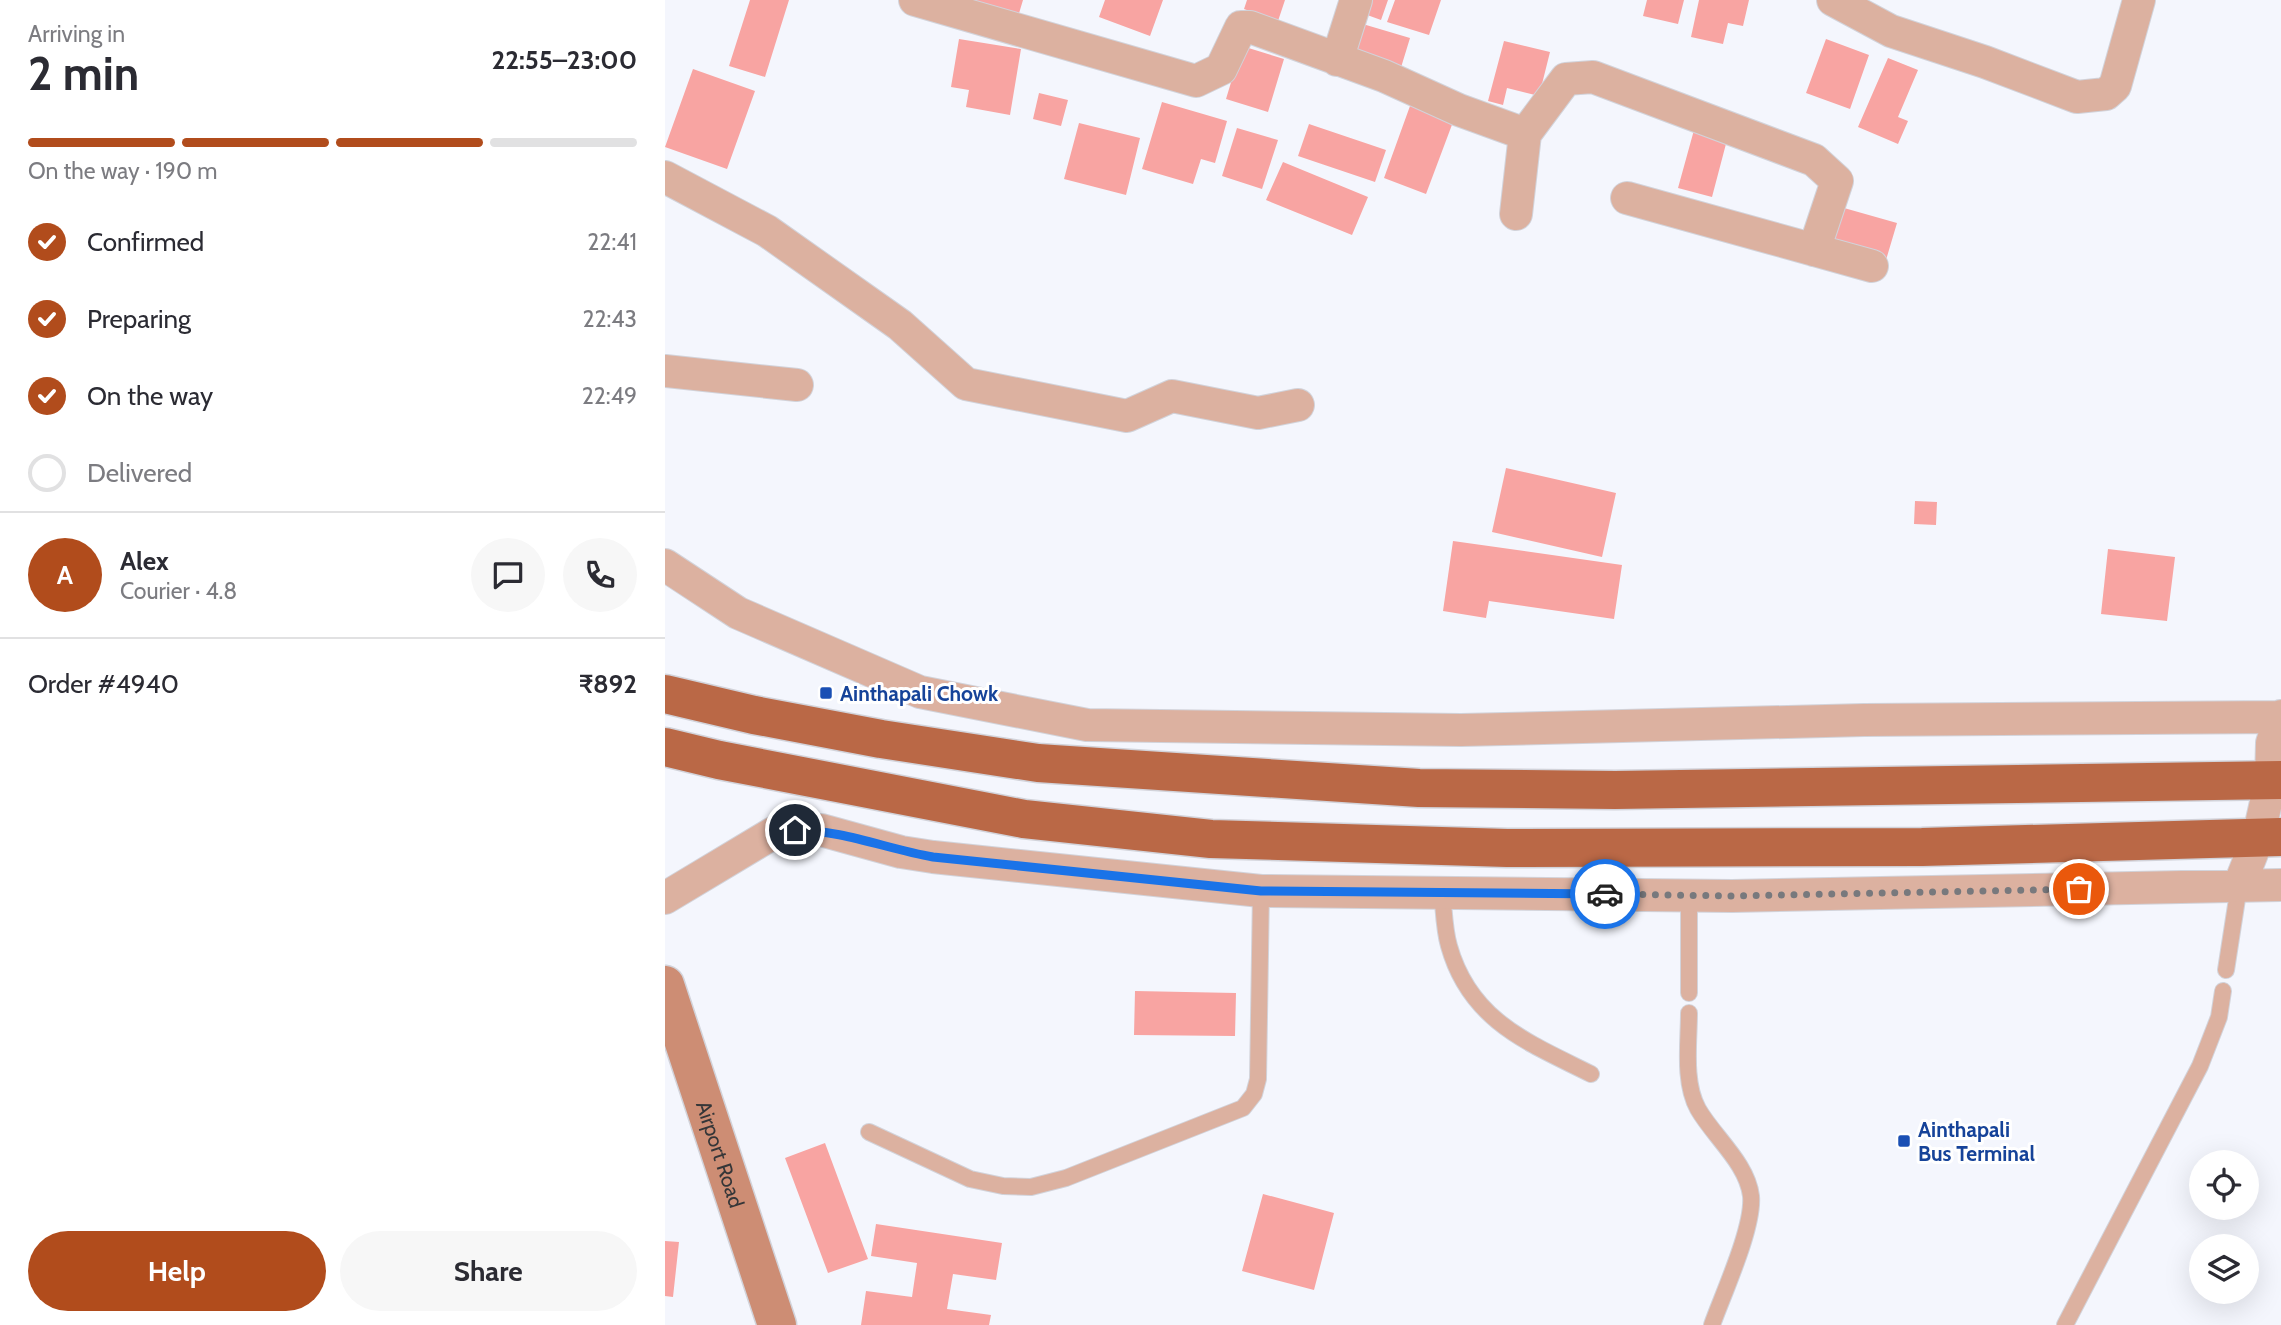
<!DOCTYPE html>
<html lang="en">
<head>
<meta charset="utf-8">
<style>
  :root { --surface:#fff; --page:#f7f7f7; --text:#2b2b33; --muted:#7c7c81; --line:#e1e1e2; --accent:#b14c1c }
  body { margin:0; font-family:Cabin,sans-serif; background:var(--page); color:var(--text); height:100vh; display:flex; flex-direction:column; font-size:26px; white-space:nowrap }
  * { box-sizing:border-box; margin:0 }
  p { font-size:23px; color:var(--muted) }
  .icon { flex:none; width:38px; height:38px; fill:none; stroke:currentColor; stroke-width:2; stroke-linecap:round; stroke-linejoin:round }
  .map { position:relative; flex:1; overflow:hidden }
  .panel { display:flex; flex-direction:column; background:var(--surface); width:665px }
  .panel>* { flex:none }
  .controls { position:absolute; left:1524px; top:1150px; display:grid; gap:14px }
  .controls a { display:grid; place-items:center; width:70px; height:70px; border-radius:50%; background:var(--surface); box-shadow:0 7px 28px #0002; font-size:35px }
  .pin { position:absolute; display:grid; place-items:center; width:60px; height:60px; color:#fff; margin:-30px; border:4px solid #fff; border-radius:50%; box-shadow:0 2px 7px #0007 }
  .courier { position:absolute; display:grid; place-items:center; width:70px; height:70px; margin:-35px; border:5px solid #1a73e8; border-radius:50%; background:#fff; color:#222; box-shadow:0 2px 9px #0007 }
  .head em { font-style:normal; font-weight:700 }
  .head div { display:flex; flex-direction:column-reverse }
  .head { display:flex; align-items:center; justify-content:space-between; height:119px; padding:0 28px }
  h1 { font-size:46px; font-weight:700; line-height:52px }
  .bar { display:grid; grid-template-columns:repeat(4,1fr); gap:10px 7px; align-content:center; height:84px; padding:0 28px }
  .bar i { height:9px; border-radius:5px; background:var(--line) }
  .bar .selected { background:var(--accent) }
  .bar p { grid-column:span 4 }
  .line { display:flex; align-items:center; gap:18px; padding:0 28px; border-top:2px solid var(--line) }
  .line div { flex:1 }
  .round { display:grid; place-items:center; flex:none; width:74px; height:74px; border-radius:37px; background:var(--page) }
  ol { padding:0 28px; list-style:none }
  li { display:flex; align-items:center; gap:21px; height:77px }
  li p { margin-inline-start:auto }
  li .icon { padding:7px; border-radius:50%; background:var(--accent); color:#fff; stroke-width:4 }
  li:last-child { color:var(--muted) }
  li i { width:38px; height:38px; border:4px solid var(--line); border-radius:50% }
  .action { display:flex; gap:14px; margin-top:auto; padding:14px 28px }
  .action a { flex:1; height:80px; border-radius:42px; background:var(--accent); color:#fff; font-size:28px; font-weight:700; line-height:80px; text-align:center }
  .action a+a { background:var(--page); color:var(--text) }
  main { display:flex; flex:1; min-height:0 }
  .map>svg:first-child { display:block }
  .building { fill:#f8a4a2 }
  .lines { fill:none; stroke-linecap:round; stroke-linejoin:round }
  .service-casing { stroke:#d2d3da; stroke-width:18 }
  .minor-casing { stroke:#d2d3da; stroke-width:34 }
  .secondary-casing { stroke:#d2d3da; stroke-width:41 }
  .trunk-casing { stroke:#d2d3da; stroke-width:41 }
  .service { stroke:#dcb1a0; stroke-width:16 }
  .minor { stroke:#dcb1a0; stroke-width:32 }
  .secondary { stroke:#cd8d74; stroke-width:38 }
  .trunk { stroke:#ba6846; stroke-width:38 }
  .done { stroke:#78797d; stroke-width:7; stroke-dasharray:0 12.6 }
  .route { stroke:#1a73e8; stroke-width:9 }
  .transit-dot { fill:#1a4fb4; stroke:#fff; stroke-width:2.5 }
  .labels { text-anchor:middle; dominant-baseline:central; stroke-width:6; stroke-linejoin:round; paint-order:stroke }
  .transit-label { font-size:21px; font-weight:bold; fill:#164399; stroke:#fff; text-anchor:start }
  .street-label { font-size:21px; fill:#353638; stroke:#fff }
</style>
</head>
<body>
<main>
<section class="panel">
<div class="head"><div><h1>2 min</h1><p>Arriving in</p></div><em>22:55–23:00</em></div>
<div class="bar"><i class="selected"></i><i class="selected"></i><i class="selected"></i><i></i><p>On the way · 190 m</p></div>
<ol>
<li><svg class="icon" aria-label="check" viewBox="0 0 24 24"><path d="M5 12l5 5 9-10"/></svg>Confirmed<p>22:41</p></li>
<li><svg class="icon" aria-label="check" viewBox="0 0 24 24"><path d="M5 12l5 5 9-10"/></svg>Preparing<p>22:43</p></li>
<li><svg class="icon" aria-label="check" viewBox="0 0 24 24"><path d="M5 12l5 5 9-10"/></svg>On the way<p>22:49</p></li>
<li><i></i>Delivered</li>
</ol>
<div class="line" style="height:126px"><b class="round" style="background:var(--accent);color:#fff">A</b><div><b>Alex</b><p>Courier · 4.8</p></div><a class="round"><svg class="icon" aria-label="chat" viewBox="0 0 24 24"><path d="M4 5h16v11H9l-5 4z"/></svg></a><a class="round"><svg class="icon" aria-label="phone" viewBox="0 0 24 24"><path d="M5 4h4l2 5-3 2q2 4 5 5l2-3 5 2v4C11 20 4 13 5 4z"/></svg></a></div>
<div class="line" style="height:91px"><div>Order #4940</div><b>₹892</b></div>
<div class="action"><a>Help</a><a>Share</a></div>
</section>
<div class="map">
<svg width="1616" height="1325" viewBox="0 0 1616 1325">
  <rect width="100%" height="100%" fill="#f4f6fd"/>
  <path class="building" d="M85,0H124L100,77L64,66Z
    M306,0H358L352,20Z
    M440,0H498L485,36L434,17Z
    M582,0H620L613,21L579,9Z
    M698,0H723L716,20L694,12Z
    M730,0H776L764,35L722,22Z
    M982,0H1019L1013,24L978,16Z
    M1034,0H1084L1078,26L1063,23L1058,44L1026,37Z
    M691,22L745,38L734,74L680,59Z
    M294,39L356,49L345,115L301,107L304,90L286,87Z
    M1161,39L1204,55L1185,109L1141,93Z
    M839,41L885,52L874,96L842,88L838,105L823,101Z
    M577,46L619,59L603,112L561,99Z
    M1223,58L1253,70L1233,117L1243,121L1233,144L1193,127Z
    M28,69L90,91L62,169L0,147Z
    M374,93L403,100L396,126L368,119Z
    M497,102L562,121L550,163L536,159L528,184L477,169Z
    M745,106L788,122L761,194L719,178Z
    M414,123L475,138L461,195L399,179Z
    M644,124L721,150L710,182L633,156Z
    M572,128L613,140L597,189L557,176Z
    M1029,130L1062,140L1047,197L1013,188Z
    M618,162L703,197L687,235L601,200Z
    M1172,206L1232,223L1221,260L1161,244Z
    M841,468L951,493L937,557L827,532Z
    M1250,501L1272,502L1271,525L1249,524Z
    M788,541L957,565L949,619L824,601L821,618L778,611Z
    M1443,549L1510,557L1502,621L1436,614Z
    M470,991L571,993L570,1036L469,1035Z
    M160,1143L203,1259L163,1273L120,1158Z
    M598,1194L669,1213L649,1290L577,1271Z
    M211,1224L337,1243L331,1280L288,1274L282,1309L326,1315L324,1325H196L201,1291L247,1297L252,1263L206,1256Z
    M0,1241L14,1242L8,1297L0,1296Z"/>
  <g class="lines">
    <g class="service-casing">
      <path id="service" d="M777,892C779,910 779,929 784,946C805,1021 864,1043 926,1074
        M1024,895V993
        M1561,970L1574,886
        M1024,1013C1024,1042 1018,1082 1033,1109C1049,1137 1082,1163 1086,1196C1089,1227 1058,1294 1047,1325
        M204,1132L305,1179L338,1186L366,1187L401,1178L578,1108L589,1094L593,1079L596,891
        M1400,1325L1535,1066L1554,1017L1558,991"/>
    </g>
    <g class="minor-casing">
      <path id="minor" d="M250,0L531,81L556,69L576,27H585L719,76L794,110L860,134L851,214
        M1168,0L1226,31L1320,62L1412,97L1441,94L1450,86L1474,0
        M672,60L691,0
        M860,134L901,79L928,77L1149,160L1172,181L1149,250
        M0,177L102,231L235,325L301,384L462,416L507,396L593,413L633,405
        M962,198L1207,266
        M0,371L132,385
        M0,565L73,613L255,692L422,725L796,730L1199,720L1616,717
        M1574,886L1593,838L1606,780L1607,743L1616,716
        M0,898L110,832L156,830L236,852L268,857L596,891L1067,896L1616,885"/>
    </g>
    <g class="secondary-casing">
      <g id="secondary">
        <path id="s1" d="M0,985L112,1325"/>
      </g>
    </g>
    <g class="trunk-casing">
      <path id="trunk" d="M0,694L89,715L216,739L373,763L754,788L950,790L1616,780
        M0,747L54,760L359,819L546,839L842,848L1257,847L1616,837"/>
    </g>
    <use href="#service" class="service"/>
    <use href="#minor" class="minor"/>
    <use href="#secondary" class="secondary"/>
    <use href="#trunk" class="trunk"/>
  </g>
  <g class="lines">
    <path class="done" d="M940,894L1066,896L1414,889"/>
    <path class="route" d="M130,830C177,830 222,849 268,857L596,891L940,894"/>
  </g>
  <g class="transit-dot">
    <rect x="154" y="686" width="14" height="14" rx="3.5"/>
    <rect x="1232" y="1134" width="14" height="14" rx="3.5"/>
  </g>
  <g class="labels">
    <g class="transit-label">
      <text x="175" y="693">Ainthapali Chowk</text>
      <text x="1253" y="1129">Ainthapali<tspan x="1253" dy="24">Bus Terminal</tspan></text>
    </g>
    <g class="street-label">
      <text stroke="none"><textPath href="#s1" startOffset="178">Airport Road</textPath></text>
    </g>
  </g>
</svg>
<div class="controls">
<a><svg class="icon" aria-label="locate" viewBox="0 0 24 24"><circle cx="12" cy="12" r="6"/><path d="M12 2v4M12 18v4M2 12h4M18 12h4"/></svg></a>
<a><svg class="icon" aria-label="layers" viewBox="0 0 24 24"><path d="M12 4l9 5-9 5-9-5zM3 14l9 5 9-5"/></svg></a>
</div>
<div class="pin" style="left:1414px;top:889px;background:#ea580c"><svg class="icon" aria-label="bag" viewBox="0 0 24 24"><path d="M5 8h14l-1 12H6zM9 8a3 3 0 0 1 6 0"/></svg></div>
<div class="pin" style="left:130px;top:830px;background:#1f2937"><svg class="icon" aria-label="home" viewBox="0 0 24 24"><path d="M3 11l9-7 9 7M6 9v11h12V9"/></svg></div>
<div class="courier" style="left:940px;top:894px"><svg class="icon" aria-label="car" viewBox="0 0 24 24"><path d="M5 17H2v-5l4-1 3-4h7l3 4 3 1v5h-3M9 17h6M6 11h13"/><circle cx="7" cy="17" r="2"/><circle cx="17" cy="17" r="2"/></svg></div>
</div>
</main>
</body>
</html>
